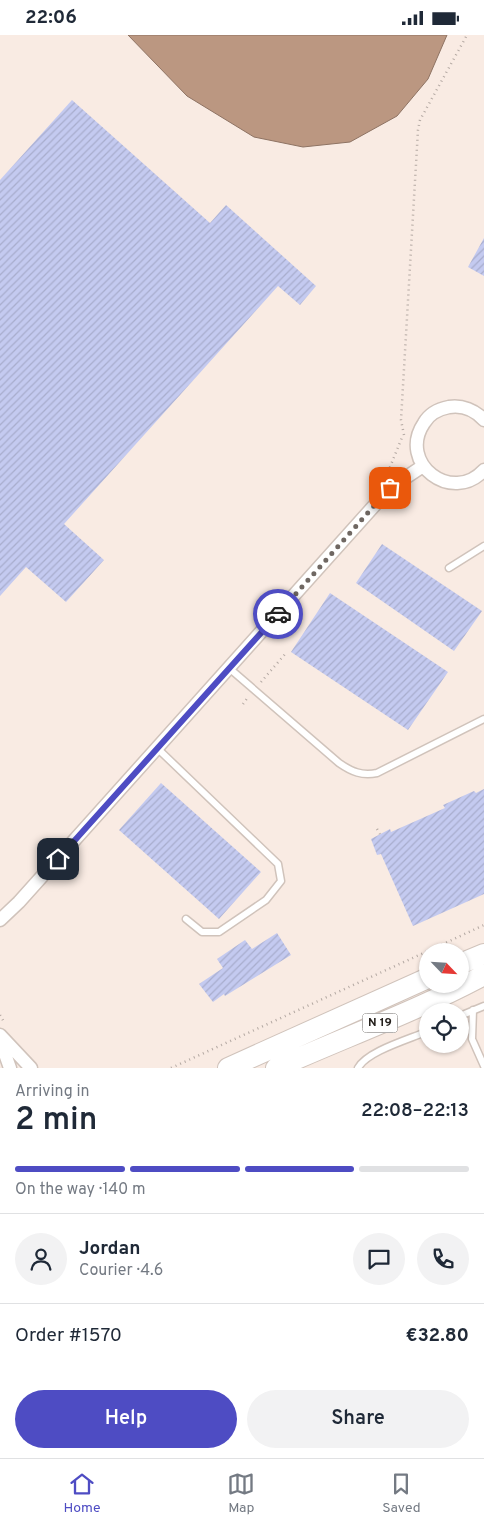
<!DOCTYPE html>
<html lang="en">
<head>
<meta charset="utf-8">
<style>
  :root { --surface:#fff; --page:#f2f2f3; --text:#1f2937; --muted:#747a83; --line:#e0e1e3; --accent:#4e4cc3 }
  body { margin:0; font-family:Overpass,sans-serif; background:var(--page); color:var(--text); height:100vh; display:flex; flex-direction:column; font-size:19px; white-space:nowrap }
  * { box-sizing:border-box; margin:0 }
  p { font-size:16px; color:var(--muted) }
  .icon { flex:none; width:28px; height:28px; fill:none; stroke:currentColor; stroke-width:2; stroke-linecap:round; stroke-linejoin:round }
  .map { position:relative; height:1033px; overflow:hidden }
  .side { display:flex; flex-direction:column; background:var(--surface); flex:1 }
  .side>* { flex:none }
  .needle { width:32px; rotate:115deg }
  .tools { position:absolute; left:419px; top:908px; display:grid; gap:10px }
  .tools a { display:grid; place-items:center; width:50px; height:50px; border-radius:50%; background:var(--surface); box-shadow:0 1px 4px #0004; font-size:25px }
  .pin { position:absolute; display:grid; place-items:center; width:42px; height:42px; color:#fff; margin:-21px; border-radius:10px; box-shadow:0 2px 8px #0006 }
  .courier { position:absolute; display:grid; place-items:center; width:50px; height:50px; margin:-25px; border:4px solid #4e4cc3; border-radius:50%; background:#fff; color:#222; box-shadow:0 1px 6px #0007 }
  .summary em { font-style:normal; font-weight:600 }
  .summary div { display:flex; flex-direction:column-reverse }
  .summary { display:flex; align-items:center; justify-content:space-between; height:85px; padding:0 15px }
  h1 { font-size:32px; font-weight:600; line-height:38px }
  .bar { display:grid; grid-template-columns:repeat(4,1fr); gap:8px 5px; align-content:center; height:60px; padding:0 15px }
  .bar i { height:6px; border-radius:4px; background:var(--line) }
  .bar .active { background:var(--accent) }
  .bar p { grid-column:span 4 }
  .line { display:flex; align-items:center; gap:12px; padding:0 15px; border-top:1px solid var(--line) }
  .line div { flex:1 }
  .round { display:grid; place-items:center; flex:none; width:52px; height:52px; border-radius:26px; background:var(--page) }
  .action { display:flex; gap:10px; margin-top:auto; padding:10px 15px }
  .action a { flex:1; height:58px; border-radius:30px; background:var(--accent); color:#fff; font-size:20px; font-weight:600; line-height:58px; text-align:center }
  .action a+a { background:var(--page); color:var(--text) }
  .status { display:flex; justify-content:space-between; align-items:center; height:35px; padding:0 25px; background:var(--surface); direction:ltr }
  .status svg { height:14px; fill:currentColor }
  .tab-bar { display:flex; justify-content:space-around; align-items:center; height:70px; border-top:1px solid var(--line); background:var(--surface); font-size:14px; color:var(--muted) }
  .tab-bar a { display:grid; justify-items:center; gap:2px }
  .tab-bar .active { color:var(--accent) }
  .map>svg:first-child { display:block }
  .water { fill:#bb9781; stroke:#8e7363 }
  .building { fill:url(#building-hatch) }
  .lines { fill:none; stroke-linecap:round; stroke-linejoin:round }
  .service-casing { stroke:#d0c3bb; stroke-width:9 }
  .minor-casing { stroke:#d0c3bb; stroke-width:15 }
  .primary-casing { stroke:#d0c3bb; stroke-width:22 }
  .path { stroke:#b4a9a3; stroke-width:2.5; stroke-dasharray:1 4; stroke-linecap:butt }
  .service { stroke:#fff; stroke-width:6 }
  .minor { stroke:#fff; stroke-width:12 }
  .primary { stroke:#fff; stroke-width:20 }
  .done { stroke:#6f6762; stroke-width:5; stroke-dasharray:0 9 }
  .route { stroke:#4e4cc3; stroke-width:6 }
  .labels { text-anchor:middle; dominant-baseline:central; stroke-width:4; stroke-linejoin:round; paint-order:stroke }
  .shield { fill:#fff; stroke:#666360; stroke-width:1 }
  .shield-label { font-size:12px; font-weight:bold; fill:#24201c }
</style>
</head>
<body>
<div class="status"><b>22:06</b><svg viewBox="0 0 49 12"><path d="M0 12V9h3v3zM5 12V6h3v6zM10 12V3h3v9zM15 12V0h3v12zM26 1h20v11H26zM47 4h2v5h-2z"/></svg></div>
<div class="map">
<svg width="484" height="1033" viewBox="0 0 484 1033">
  <defs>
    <pattern id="building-hatch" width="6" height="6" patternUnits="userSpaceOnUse" patternTransform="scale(1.25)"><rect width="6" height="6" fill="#c4caf0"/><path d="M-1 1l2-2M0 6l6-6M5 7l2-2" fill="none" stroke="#a8adcd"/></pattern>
  </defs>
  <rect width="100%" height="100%" fill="#f9ebe3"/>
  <path class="water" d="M128,0H447L428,44L397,81L350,107L303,112L254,102L187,61Z"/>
  <path class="building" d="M72,65L210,188L226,170L316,251L300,270L278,251L64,489L104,525L66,567L26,532L0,561V145Z
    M484,203V241L468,232Z
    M382,509L482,576L454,616L356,548Z
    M330,558L448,637L408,695L291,617Z
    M161,748L261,837L219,884L119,795Z
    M484,754V859L413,891L381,819L377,820L371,804L390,794L391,797L445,773L443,770L474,756L476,758Z
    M277,898L291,920L225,961L224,959L213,967L199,949L223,933L217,924L245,905L252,914Z"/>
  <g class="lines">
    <g class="service-casing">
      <path id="service" d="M449,533L484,511
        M229,633L339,728C352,737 362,741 377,738L484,684
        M157,713L278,829L281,846L266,865L219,897H202L186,884
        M473,975L472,1004L484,1031
        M460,981L484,971
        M358,1033C367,1016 410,1004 428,996"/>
    </g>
    <g class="minor-casing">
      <path id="minor" d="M484,385C475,375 462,370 449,372C439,374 429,379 424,388C397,428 452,470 484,435
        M0,885L19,867L390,453L423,431
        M0,1000L31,1033
        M0,1005L10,1033"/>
    </g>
    <g class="primary-casing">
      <path id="primary" d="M460,929L484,919
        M228,1033L428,943
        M276,1033C345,1002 417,976 484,940"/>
    </g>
    <path class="path" d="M404,400L401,385L418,95L420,85L467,0
      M388,437L403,400
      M261,647L286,618
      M243,669L248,662
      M377,794L380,799
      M428,916L484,890
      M0,980L4,987
      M171,1033L428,916"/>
    <use href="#service" class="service"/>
    <use href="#minor" class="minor"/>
    <use href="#primary" class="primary"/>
  </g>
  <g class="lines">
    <path class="done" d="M278,579L390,453"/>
    <path class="route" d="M58,824L278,579"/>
  </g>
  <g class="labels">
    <rect class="shield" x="362.5" y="978.5" width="35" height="19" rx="4"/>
    <g class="shield-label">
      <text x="380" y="988">N 19</text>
    </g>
  </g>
</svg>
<div class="tools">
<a><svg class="needle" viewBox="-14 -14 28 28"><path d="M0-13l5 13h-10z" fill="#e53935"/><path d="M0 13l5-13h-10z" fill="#747a83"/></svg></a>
<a><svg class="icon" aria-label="locate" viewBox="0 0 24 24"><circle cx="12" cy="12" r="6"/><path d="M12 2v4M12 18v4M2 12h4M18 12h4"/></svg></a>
</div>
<div class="pin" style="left:390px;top:453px;background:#ea580c"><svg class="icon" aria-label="bag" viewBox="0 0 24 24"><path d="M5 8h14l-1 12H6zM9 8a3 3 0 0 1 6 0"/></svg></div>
<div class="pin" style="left:58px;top:824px;background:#1f2937"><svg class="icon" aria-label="home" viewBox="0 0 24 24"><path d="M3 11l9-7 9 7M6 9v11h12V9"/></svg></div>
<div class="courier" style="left:278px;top:579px"><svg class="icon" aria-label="car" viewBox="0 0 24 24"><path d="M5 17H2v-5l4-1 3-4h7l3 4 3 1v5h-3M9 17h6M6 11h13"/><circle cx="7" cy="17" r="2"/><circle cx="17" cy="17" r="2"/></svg></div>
</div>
<section class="side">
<div class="summary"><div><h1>2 min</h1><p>Arriving in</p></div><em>22:08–22:13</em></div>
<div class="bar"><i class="active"></i><i class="active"></i><i class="active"></i><i></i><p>On the way · 140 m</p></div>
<div class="line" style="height:90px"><a class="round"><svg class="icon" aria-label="person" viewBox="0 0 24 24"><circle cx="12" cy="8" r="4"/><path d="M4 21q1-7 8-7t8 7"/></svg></a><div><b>Jordan</b><p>Courier · 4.6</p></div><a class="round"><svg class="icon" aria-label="chat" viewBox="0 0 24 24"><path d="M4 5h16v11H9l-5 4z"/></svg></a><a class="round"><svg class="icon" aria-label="phone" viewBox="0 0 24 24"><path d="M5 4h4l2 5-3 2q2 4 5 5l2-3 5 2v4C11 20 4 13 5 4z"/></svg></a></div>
<div class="line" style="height:65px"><div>Order #1570</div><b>€32.80</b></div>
<div class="action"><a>Help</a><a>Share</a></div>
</section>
<nav class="tab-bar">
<a class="active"><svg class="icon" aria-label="home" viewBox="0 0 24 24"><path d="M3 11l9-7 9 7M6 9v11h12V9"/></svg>Home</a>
<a><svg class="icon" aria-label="map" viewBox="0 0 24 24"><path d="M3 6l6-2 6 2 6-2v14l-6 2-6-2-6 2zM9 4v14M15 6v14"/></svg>Map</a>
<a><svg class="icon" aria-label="saved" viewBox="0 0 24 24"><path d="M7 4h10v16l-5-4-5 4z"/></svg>Saved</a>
</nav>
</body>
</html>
